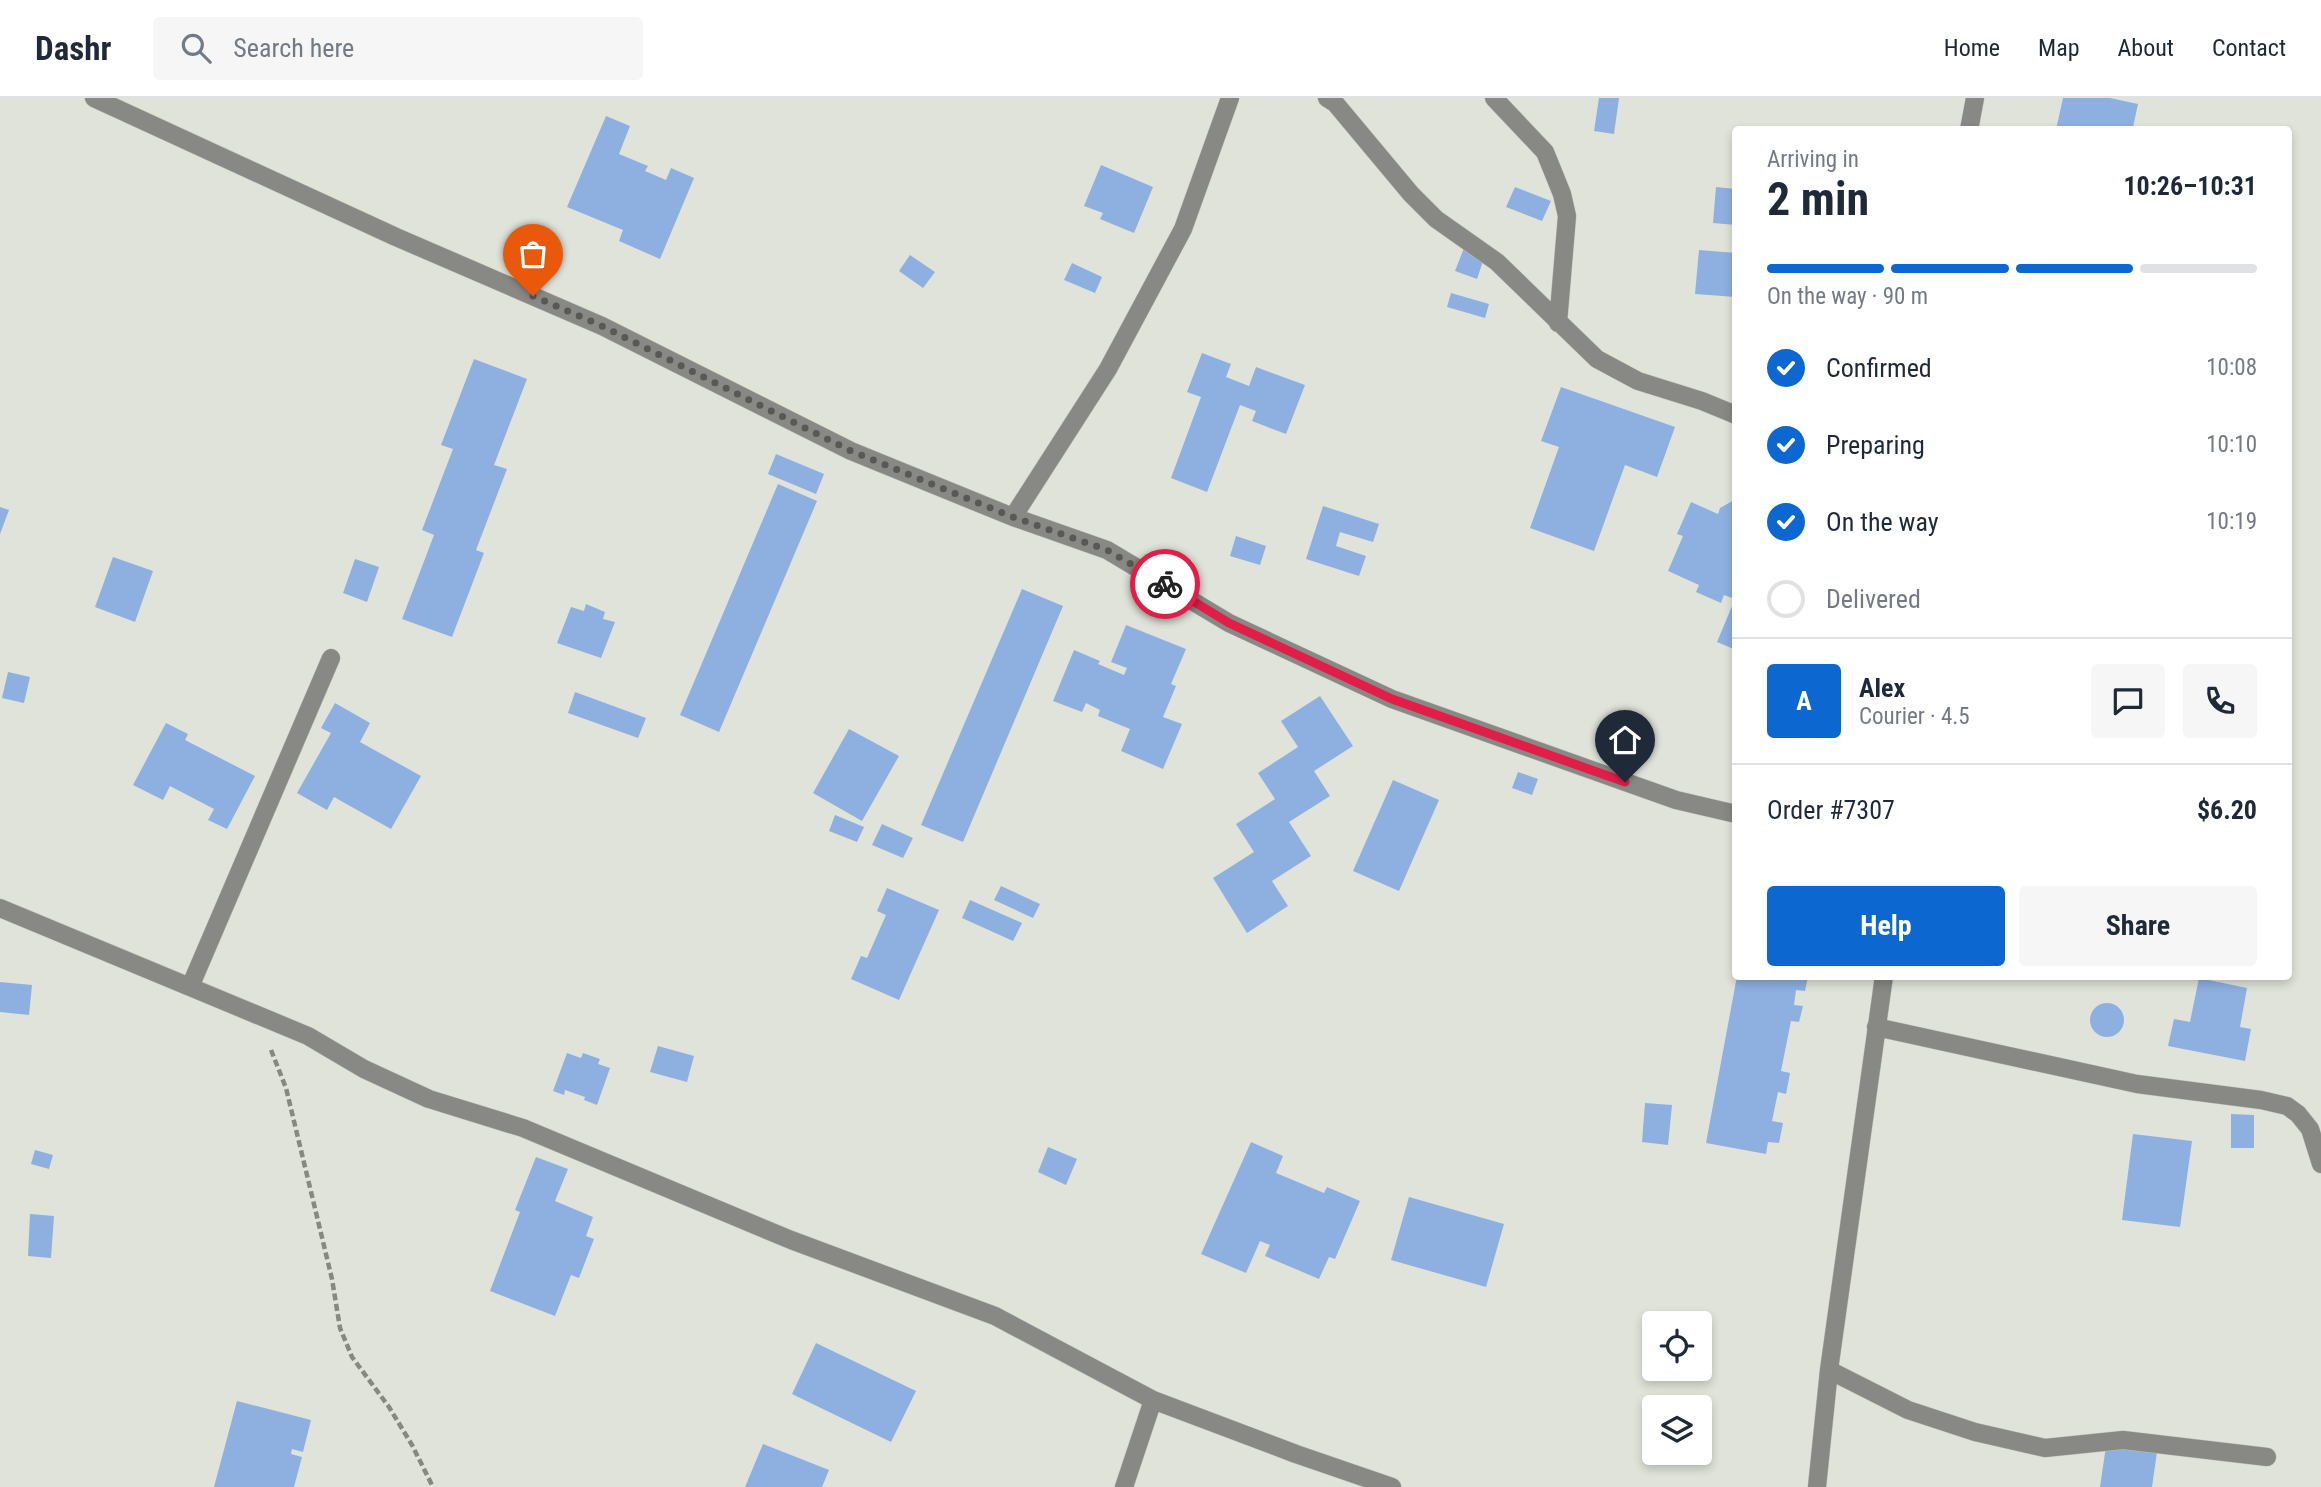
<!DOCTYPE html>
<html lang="en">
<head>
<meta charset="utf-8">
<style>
  :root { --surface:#fff; --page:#f6f6f7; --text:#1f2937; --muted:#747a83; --line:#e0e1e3; --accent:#0c67d0 }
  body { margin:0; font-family:"Roboto Condensed",sans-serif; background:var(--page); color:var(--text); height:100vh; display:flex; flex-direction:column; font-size:26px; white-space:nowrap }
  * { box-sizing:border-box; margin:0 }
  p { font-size:23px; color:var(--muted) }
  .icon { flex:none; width:38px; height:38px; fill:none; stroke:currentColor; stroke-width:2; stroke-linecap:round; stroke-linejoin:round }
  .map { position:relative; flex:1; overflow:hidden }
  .side { position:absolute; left:1732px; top:28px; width:560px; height:854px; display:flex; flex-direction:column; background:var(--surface); border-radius:7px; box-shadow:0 4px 10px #0003 }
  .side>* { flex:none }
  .fabs { position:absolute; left:1642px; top:1213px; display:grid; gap:14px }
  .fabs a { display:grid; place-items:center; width:70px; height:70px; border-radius:7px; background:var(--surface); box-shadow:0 4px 10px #0003; font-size:35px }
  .pin { position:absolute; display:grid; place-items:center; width:60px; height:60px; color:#fff; margin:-72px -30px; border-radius:50% 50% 50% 0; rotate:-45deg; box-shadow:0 0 7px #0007 }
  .pin .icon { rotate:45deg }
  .courier { position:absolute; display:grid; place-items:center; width:70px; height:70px; margin:-35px; border:5px solid #e11d48; border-radius:50%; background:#fff; color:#222; box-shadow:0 2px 9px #0007 }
  .headline em { font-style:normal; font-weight:700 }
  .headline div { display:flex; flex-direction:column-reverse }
  .headline { display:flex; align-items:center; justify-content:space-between; height:119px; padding:0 35px }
  h1 { font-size:46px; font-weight:700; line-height:52px }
  .bar { display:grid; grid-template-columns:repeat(4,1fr); gap:10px 7px; align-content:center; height:84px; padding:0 35px }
  .bar i { height:9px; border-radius:5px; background:var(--line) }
  .bar .on { background:var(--accent) }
  .bar p { grid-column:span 4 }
  .line { display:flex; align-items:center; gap:18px; padding:0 35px; border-top:2px solid var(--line) }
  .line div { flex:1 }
  .round { display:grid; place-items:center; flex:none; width:74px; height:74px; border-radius:7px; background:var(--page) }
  ol { padding:0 35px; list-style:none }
  li { display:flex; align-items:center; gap:21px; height:77px }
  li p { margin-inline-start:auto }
  li .icon { padding:7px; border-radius:50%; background:var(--accent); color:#fff; stroke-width:4 }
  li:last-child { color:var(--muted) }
  li i { width:38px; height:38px; border:4px solid var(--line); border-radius:50% }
  .primary-button { display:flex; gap:14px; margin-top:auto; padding:14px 35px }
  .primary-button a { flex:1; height:80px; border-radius:7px; background:var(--accent); color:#fff; font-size:28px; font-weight:700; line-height:80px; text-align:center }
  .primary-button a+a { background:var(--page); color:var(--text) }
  header { display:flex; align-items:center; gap:42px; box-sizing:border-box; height:98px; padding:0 35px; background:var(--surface); border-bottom:2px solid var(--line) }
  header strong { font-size:33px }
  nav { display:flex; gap:38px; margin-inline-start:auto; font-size:24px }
  .search { width:490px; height:63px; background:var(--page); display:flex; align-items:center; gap:18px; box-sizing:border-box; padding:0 24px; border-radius:7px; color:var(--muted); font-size:26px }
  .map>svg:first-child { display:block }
  .building { fill:#8eb0e0 }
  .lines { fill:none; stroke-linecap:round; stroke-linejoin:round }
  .minor-casing { stroke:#bec1b8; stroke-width:19 }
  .path { stroke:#868881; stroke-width:4.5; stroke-dasharray:7 3.5; stroke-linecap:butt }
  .minor { stroke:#888985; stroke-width:18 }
  .done { stroke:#575952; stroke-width:7; stroke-dasharray:0 12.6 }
  .route { stroke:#e11d48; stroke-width:9 }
</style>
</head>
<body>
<header>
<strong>Dashr</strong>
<div class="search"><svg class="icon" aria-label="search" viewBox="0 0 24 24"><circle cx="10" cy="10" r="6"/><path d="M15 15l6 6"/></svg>Search here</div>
<nav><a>Home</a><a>Map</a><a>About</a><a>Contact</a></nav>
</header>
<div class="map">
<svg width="2321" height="1389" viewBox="0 0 2321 1389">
  <rect width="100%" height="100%" fill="#e0e3d9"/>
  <path class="building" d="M1599,0H1619L1614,36L1594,33Z
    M2063,0H2110L2138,6L2133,29L2139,32H2056Z
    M606,18L630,28L619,56L648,68L645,73L666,82L671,70L694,80L660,161L619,143L623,132L567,109Z
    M1101,67L1153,89L1134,135L1100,121L1103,115L1084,108Z
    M1515,89L1551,103L1542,123L1506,109Z
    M1716,89L1736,91V127L1713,125Z
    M1464,150L1485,157L1477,181L1455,173Z
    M1699,152L1736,155V199L1695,196Z
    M910,157L935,174L923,190L899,173Z
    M1072,165L1102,179L1095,195L1064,182Z
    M1451,195L1489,206L1485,220L1447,209Z
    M1202,255L1231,266L1226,279L1249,288L1256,269L1305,287L1286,336L1252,323L1256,313L1240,307L1207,394L1171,380L1201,299L1187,294Z
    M474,261L527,281L494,367L507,371L476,452L484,455L452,539L402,521L434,437L422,432L453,351L441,347Z
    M1561,289L1675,329L1657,379L1625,367L1594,453L1530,430L1559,349L1541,343Z
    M776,356L824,376L816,396L768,376Z
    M778,386L817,403L719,634L680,617Z
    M1736,401V552L1717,544L1735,501L1724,497L1721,505L1696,494L1699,487L1668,473L1683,438L1677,436L1691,404L1718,416L1720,410Z
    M1323,408L1379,426L1373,444L1340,434L1336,448L1366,458L1359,478L1306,461Z
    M0,409L9,412L0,436Z
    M1236,438L1266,448L1260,467L1230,458Z
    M113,459L153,473L135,524L95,509Z
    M355,461L379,469L367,504L343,495Z
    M1022,491L1063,508L963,744L921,727Z
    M586,506L605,514L603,521L615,524L601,560L557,545L571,509L584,513Z
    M1126,527L1186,551L1171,586L1176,588L1163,619L1182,626L1163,671L1121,653L1130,631L1098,618L1100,612L1086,605L1082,614L1053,603L1074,552L1100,563L1098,566L1124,577L1127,570L1111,564Z
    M8,574L30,579L24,605L2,600Z
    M575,594L646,620L638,640L568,615Z
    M1320,598L1353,648L1314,673L1330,698L1289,724L1311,758L1272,783L1288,808L1247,835L1213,780L1254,754L1236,726L1275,701L1258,675L1298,649L1281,623Z
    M335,605L370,625L360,644L421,678L391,731L334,699L327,712L297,695L331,635L321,630Z
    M166,625L188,636L185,642L255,678L227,731L208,722L214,711L170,688L163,702L133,687Z
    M849,631L899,658L862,723L813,695Z
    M1518,674L1538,681L1532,697L1512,690Z
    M1393,682L1439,702L1399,793L1353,773Z
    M835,717L864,729L857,744L829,733Z
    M882,726L913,740L903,760L872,747Z
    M1001,788L1040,806L1033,820L994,802Z
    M887,790L939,812L899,902L851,881L861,858L867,860L886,817L877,813Z
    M970,802L1022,825L1013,843L962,820Z
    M1737,878H1808L1805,893L1796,892L1794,907L1803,908L1799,924L1791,923L1781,973L1790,975L1786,996L1778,994L1772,1023L1783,1025L1779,1045L1768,1044L1766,1056L1706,1045Z
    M2199,880L2247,890L2240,929L2251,931L2245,963L2168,948L2174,921L2190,924Z
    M0,884L32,887L29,917L0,914Z
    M2090 922a17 17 0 1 1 34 0a17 17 0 1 1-34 0Z
    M658,948L694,958L687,984L650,974Z
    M567,955L581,960L583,955L600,961L598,966L610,970L597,1007L584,1002L585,999L565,992L564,997L553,993Z
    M1645,1005L1672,1007L1668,1047L1642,1044Z
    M2231,1016L2254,1017V1050H2231Z
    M2133,1036L2192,1043L2180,1129L2122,1122Z
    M1251,1044L1283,1058L1276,1075L1324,1095L1327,1089L1360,1103L1335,1161L1329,1159L1319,1181L1265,1158L1270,1147L1260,1143L1246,1175L1201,1156Z
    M1048,1049L1077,1061L1066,1087L1038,1074Z
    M35,1052L53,1057L49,1071L31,1066Z
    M536,1059L568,1071L555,1103L593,1119L586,1138L594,1141L579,1180L571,1177L555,1218L490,1193L520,1114L515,1112Z
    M1409,1099L1504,1126L1486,1189L1391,1162Z
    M30,1116L54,1118L51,1160L28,1158Z
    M816,1245L916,1293L891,1344L792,1296Z
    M237,1303L311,1322L303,1354L292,1351L291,1356L302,1359L294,1389H214Z
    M763,1346L829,1372L822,1389H745Z
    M2106,1348L2157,1354L2152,1389H2100Z"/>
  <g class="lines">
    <g class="minor-casing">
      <path id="minor" d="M94,0L396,139L602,228L851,353L1013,419L1107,452L1229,525L1392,601L1676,702L1736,716
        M1327,0L1335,5L1411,96L1436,121L1497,164L1597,261L1638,283L1702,303L1736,317
        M1494,0L1545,54L1562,96L1567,118L1558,225
        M1969,32L1975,0
        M1013,419L1108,271L1183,131L1230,0
        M0,810L308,938L364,971L429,1001L523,1030L791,1142L995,1218L1153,1302
        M190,889L331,560
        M1876,929L2137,986L2261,1002L2287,1008L2298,1016L2310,1031L2321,1066
        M1829,1272L1908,1312L1975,1334L2045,1350L2123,1342L2267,1359
        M1124,1389L1153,1302L1296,1356L1392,1389
        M1817,1389L1829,1272L1884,878"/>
    </g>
    <path class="path" d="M271,952L286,990L332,1181L340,1230L352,1259L389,1309L412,1347L433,1389"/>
    <use href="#minor" class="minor"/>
  </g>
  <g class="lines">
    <path class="done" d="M533,198L602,228L851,353L1013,419L1107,452L1165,486"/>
    <path class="route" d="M1165,486L1229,525L1392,601L1625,684"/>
  </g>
</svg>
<div class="fabs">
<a><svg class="icon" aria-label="locate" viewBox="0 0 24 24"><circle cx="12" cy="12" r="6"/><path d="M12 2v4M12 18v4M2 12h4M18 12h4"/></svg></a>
<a><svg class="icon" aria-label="layers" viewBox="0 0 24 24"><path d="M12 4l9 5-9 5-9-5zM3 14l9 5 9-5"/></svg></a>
</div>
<div class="pin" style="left:533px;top:198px;background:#ea580c"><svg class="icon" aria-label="bag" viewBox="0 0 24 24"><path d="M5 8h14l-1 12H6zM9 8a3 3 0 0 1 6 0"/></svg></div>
<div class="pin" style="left:1625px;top:684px;background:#1f2937"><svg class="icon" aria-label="home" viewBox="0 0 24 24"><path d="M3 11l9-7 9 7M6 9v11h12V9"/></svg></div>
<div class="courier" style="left:1165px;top:486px"><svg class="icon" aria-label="bike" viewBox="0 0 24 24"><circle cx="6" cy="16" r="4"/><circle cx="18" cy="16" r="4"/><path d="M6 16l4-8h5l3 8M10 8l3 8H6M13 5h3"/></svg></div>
<section class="side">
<div class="headline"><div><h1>2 min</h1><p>Arriving in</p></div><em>10:26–10:31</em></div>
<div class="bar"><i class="on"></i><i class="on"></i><i class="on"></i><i></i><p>On the way · 90 m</p></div>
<ol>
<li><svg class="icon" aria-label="check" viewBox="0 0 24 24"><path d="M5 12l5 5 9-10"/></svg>Confirmed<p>10:08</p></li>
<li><svg class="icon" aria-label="check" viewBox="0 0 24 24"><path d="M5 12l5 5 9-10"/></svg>Preparing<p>10:10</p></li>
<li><svg class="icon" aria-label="check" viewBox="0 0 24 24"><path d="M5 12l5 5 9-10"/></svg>On the way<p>10:19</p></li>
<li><i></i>Delivered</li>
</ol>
<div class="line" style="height:126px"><b class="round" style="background:var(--accent);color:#fff">A</b><div><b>Alex</b><p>Courier · 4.5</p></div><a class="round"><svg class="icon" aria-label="chat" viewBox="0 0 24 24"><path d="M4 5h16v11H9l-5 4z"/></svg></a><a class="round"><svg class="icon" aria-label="phone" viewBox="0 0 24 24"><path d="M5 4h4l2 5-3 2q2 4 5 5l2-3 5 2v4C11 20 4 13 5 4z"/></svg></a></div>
<div class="line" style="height:91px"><div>Order #7307</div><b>$6.20</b></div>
<div class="primary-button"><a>Help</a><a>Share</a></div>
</section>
</div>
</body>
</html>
